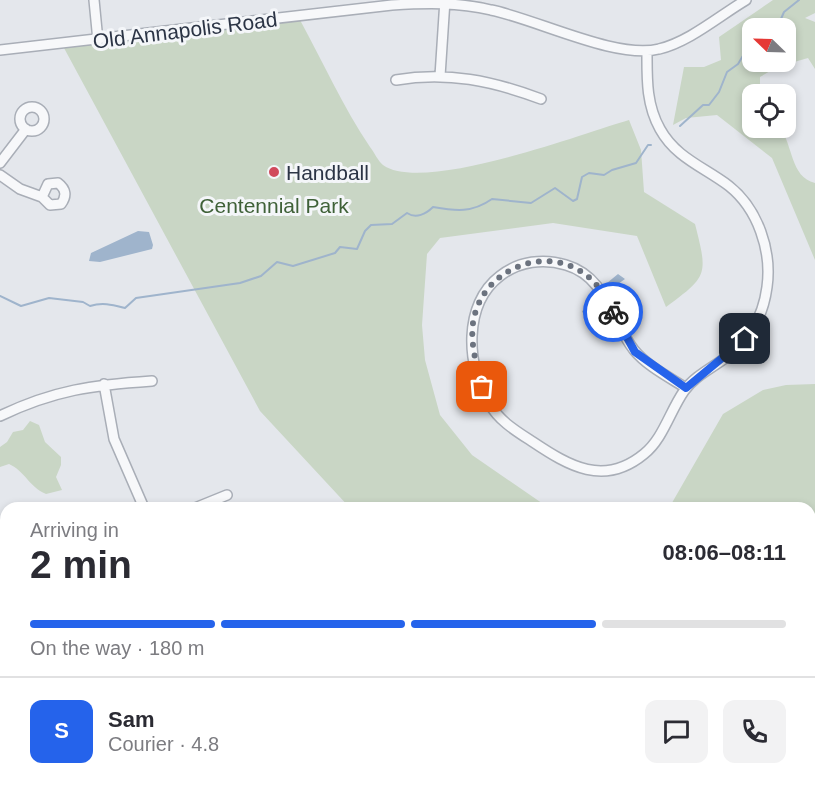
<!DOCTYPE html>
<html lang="en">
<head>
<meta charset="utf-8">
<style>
  :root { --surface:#fff; --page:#f2f2f3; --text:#2b2b33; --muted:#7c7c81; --line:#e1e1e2; --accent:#2563eb }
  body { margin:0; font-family:Helvetica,sans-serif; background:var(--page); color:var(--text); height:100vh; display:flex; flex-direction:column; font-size:22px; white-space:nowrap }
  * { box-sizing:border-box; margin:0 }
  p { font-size:20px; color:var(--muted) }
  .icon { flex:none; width:33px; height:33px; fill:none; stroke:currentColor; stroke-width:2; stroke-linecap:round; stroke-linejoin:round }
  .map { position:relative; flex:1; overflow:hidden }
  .sheet { position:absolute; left:0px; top:502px; width:816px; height:296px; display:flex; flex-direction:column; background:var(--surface); border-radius:18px 18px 0 0; box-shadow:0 3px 9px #0003 }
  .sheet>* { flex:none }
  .needle { width:39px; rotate:293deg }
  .tools { position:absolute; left:742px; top:18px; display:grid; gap:12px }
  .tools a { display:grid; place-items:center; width:54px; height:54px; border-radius:12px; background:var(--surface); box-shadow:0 3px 9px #0003; font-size:30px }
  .pin { position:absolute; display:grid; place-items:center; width:51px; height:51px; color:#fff; margin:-26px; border-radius:12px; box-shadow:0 3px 9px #0006 }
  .courier { position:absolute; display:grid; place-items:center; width:60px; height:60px; margin:-30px; border:4px solid #2563eb; border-radius:50%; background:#fff; color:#222; box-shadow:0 2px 8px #0007 }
  .headline em { font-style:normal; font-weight:700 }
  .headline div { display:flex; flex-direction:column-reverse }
  .headline { display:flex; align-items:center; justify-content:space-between; height:102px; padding:0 30px }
  h1 { font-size:39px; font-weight:700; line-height:45px }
  .bar { display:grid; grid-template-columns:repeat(4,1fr); gap:9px 6px; align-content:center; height:72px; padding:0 30px }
  .bar i { height:8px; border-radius:4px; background:var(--line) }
  .bar .selected { background:var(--accent) }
  .bar p { grid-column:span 4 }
  .line { display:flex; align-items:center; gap:15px; padding:0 30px; border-top:2px solid var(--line) }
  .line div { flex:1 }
  .round { display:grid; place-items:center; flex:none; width:63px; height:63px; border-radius:12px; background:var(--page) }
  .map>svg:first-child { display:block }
  .green { fill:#c9d6c5; fill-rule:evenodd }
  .water { fill:#9fb4cc }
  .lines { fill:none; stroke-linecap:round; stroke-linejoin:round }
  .stream { stroke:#9fb4cc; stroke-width:2 }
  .minor-casing { stroke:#a9aeb7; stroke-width:12 }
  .minor { stroke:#f7f8fa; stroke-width:9 }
  .done { stroke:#6c737f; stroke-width:6; stroke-dasharray:0 10.8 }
  .route { stroke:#2563eb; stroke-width:8 }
  .poi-dot { fill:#d1495b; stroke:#f4f6f9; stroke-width:2 }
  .labels { text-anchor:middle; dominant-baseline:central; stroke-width:6; stroke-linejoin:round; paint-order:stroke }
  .street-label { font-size:21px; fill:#2b3445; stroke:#f4f6f9 }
  .poi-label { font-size:21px; fill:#2b3445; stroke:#f4f6f9; text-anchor:start }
  .park-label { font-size:21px; fill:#3f6138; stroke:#f4f6f9 }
</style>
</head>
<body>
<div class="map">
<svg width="815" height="797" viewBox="0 0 815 797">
  <rect width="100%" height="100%" fill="#e4e7ec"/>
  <path class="green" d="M773,0H815V13L805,18L815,22V69L808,58L777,67L760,77V94H753V128H780C793,144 790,177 815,183V260L772,158L717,115L686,118L673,125L684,67H704L721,60L719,37ZM753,28H786V62H753Z
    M300,20C323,62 343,107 370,147C374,152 378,161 383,165C423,194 581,134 629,120L641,150L644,192L695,224C708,275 708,276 666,307L637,236L553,223L440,238L427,254L422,325L425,360L440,415L472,455L549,508H350L260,411L64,48Z
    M815,384V797H119L111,792H810V508H669L723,414L763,390L786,385Z
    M30,421L39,425L45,442L61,457V465L56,477L62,490L46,494C29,487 25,471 9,464L0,467V447L7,442L13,432L23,430Z"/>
  <path class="water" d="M138,231L149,232L153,245L152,249L100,262L89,261L91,253Z
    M618,274L625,279L611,289L607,283Z
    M598,302L602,308L601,310L585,318L582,311Z
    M810,625L815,626V797H652L654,792H810Z
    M619,792H641L644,797H613Z"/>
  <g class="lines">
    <path class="stream" d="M777,28L784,12L799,0
      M680,126L703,105H709L719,92L727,72L738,64L753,39
      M0,296L21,306L49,298L83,302L90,306C103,302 113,305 125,308L136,298L240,283L261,276L277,262L293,266L335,253L340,247L357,249L365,231L371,225L392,224L407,213C416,219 426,214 433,207C456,211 472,213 492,199L531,203L555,188L573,201L577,199L582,177L589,173L604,175L612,170L636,163L648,145H651
      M197,792L209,797
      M238,792L254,797
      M318,792L324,797
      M140,797L152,792
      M222,797L236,792
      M255,797L277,792"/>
    <g class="minor-casing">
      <path id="minor" d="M94,0L98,41
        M0,50L392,5C425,3 458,2 491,10C536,19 617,60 659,49C689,42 719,16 746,0
        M647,51C647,78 646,104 660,129C676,158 704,167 729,186C758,209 772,251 767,287C763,318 748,343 721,361C708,370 693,378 684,391C670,411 663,439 644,454C604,487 569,466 533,442C516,431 499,421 489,403C466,366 463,304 500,276C519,261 544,258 566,265C607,277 611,321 634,350C647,366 669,377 686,388
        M440,76L445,0
        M396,80C447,71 493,81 541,99
        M20 119a12 12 0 1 1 24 0a12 12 0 1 1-24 0Z
        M0,163L26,129
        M0,175L20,189L42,197L50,205L61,204C67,196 66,189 58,183L48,184L42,197
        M104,384L114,439L144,508
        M0,416C54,390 93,385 152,381
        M195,508L227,495
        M0,529L6,542
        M46,792L47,797"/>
    </g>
    <use href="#minor" class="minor"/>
  </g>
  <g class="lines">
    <path class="done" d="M482,387C477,367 470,343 473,323C481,267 552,240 593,281C602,290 607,302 613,312"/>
    <path class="route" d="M613,312L635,352L686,388L745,339"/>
  </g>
  <circle class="poi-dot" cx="274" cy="172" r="6"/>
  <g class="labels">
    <g class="street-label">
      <text transform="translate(185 30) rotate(-7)">Old Annapolis Road</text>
    </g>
    <g class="poi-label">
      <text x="286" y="172">Handball</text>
    </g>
    <g class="park-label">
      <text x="274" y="205">Centennial Park</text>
    </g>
  </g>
</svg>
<div class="tools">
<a><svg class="needle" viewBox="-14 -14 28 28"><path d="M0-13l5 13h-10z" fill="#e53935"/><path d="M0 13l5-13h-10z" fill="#7c7c81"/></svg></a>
<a><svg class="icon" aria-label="locate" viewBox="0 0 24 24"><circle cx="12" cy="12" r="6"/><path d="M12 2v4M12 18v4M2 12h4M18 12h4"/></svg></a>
</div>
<div class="pin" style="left:482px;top:387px;background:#ea580c"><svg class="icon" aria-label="bag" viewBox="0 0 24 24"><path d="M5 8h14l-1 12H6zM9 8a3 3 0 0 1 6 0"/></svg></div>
<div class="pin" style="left:745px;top:339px;background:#1f2937"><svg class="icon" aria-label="home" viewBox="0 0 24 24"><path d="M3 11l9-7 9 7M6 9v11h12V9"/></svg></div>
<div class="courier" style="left:613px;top:312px"><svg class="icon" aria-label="bike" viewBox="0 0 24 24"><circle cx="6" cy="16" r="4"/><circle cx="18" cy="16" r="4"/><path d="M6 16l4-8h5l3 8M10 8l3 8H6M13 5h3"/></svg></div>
<section class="sheet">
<div class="headline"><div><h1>2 min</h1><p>Arriving in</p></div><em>08:06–08:11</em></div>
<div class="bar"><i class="selected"></i><i class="selected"></i><i class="selected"></i><i></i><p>On the way · 180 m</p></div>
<div class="line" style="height:108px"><b class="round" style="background:var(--accent);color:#fff">S</b><div><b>Sam</b><p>Courier · 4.8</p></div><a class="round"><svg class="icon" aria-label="chat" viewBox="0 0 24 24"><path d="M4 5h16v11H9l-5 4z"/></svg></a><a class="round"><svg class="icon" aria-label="phone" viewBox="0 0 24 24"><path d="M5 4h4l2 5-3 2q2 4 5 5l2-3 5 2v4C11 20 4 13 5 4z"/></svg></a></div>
</section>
</div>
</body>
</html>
